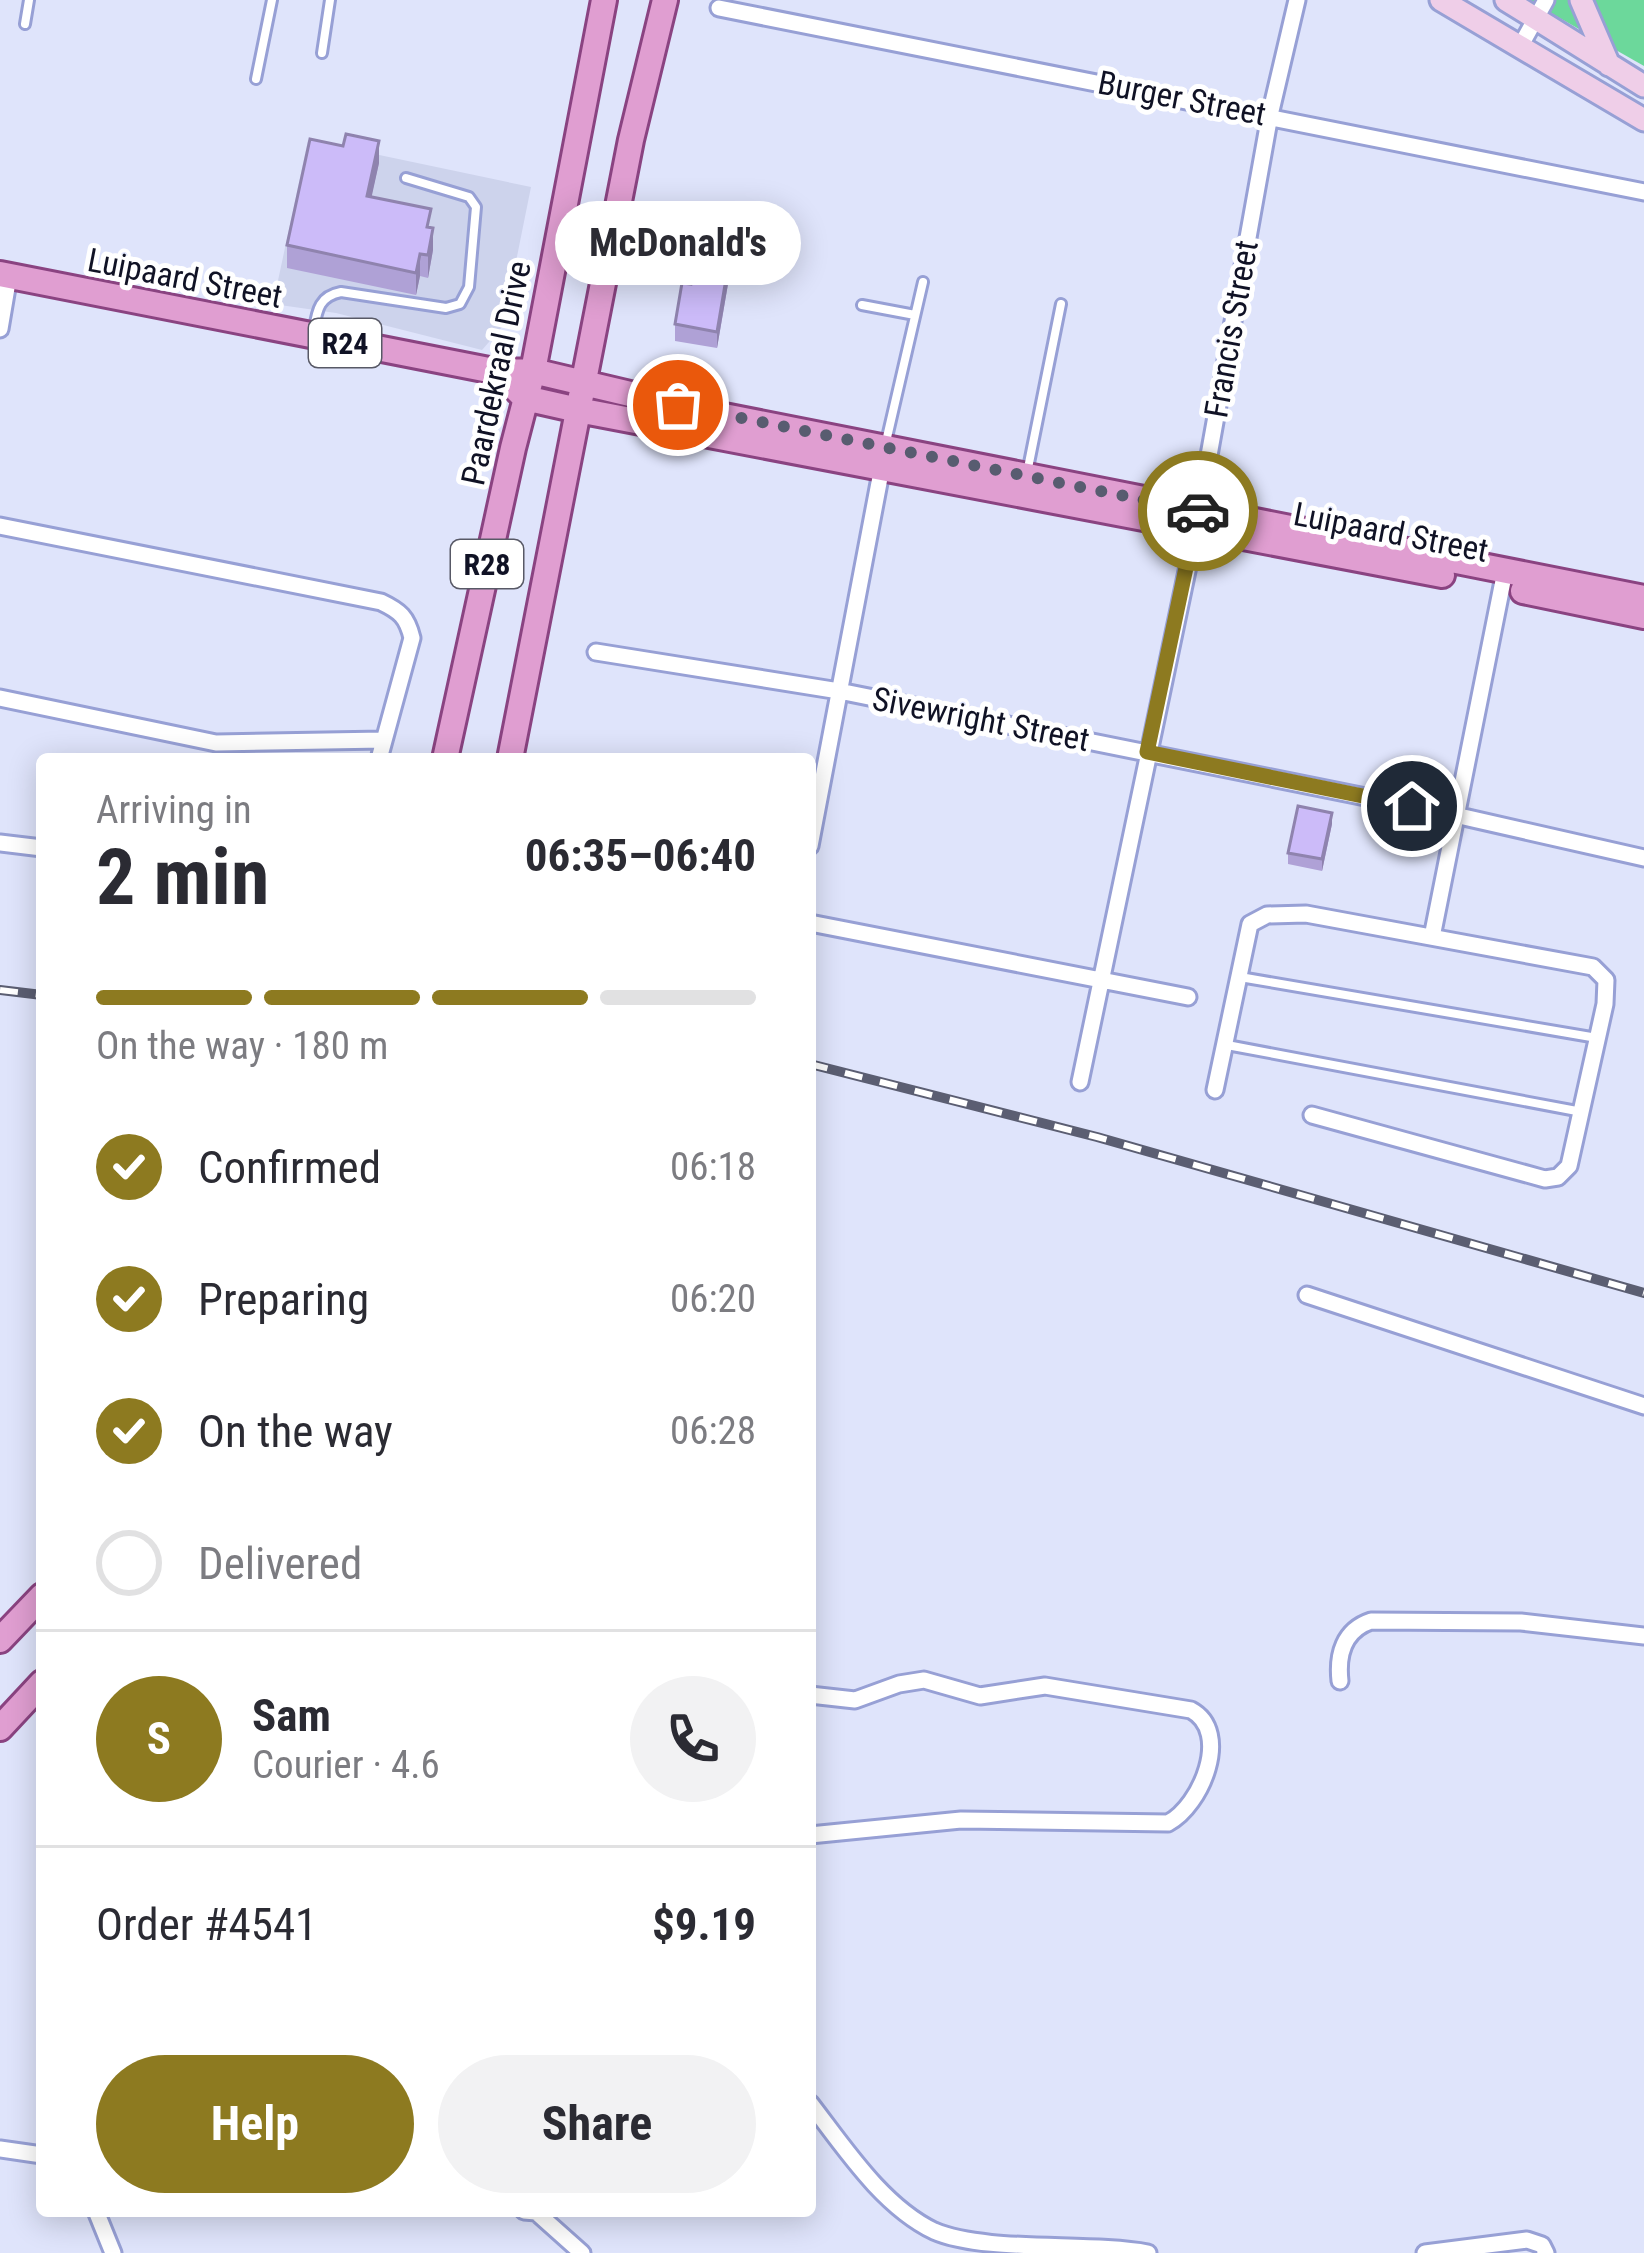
<!DOCTYPE html>
<html lang="en">
<head>
<meta charset="utf-8">
<style>
  :root { --surface:#fff; --page:#f2f2f3; --text:#2b2b33; --muted:#7c7c81; --line:#e1e1e2; --accent:#8d7a20 }
  body { margin:0; font-family:"Roboto Condensed",sans-serif; background:var(--page); color:var(--text); height:100vh; display:flex; flex-direction:column; font-size:45px; white-space:nowrap }
  * { box-sizing:border-box; margin:0 }
  p { font-size:39px; color:var(--muted) }
  .icon { flex:none; width:66px; height:66px; fill:none; stroke:currentColor; stroke-width:2; stroke-linecap:round; stroke-linejoin:round }
  .map { position:relative; flex:1; overflow:hidden }
  .sheet { position:absolute; left:36px; top:753px; width:780px; height:1464px; display:flex; flex-direction:column; background:var(--surface); border-radius:12px; box-shadow:0 6px 30px #0003 }
  .sheet>* { flex:none }
  .pin { position:absolute; display:grid; place-items:center; width:102px; height:102px; color:#fff; margin:-51px; border:6px solid #fff; border-radius:50%; box-shadow:0 3px 12px #0007 }
  .courier { position:absolute; display:grid; place-items:center; width:120px; height:120px; margin:-60px; border:9px solid #8d7a20; border-radius:50%; background:#fff; color:#222; box-shadow:0 3px 15px #0007 }
  .bubble { position:absolute; height:84px; border-radius:42px; background:var(--surface); box-shadow:0 6px 30px #0003; font-size:39px; font-weight:700; line-height:84px; text-align:center }
  .headline em { font-style:normal; font-weight:700 }
  .headline div { display:flex; flex-direction:column-reverse }
  .headline { display:flex; align-items:center; justify-content:space-between; height:204px; padding:0 60px }
  h1 { font-size:78px; font-weight:700; line-height:90px }
  .bar { display:grid; grid-template-columns:repeat(4,1fr); gap:18px 12px; align-content:center; height:144px; padding:0 60px }
  .bar i { height:15px; border-radius:9px; background:var(--line) }
  .bar .current { background:var(--accent) }
  .bar p { grid-column:span 4 }
  .line { display:flex; align-items:center; gap:30px; padding:0 60px; border-top:3px solid var(--line) }
  .line div { flex:1 }
  .round { display:grid; place-items:center; flex:none; width:126px; height:126px; border-radius:63px; background:var(--page) }
  ol { padding:0 60px; list-style:none }
  li { display:flex; align-items:center; gap:36px; height:132px }
  li p { margin-inline-start:auto }
  li .icon { padding:12px; border-radius:50%; background:var(--accent); color:#fff; stroke-width:4 }
  li:last-child { color:var(--muted) }
  li i { width:66px; height:66px; border:6px solid var(--line); border-radius:50% }
  .action { display:flex; gap:24px; margin-top:auto; padding:24px 60px }
  .action a { flex:1; height:138px; border-radius:72px; background:var(--accent); color:#fff; font-size:48px; font-weight:700; line-height:138px; text-align:center }
  .action a+a { background:var(--page); color:var(--text) }
  .map>svg:first-child { display:block }
  .built { fill:#cdd3ec }
  .green { fill:#6cd89b }
  .lines { fill:none; stroke-linecap:round; stroke-linejoin:round }
  .service-casing { stroke:#97a0d5; stroke-width:14 }
  .minor-casing { stroke:#97a0d5; stroke-width:21 }
  .secondary-casing { stroke:#97a0d5; stroke-width:27 }
  .primary-casing { stroke:#8a4381; stroke-width:30 }
  .service { stroke:#fff; stroke-width:8 }
  .minor { stroke:#fff; stroke-width:15 }
  .secondary { stroke:#efcee8; stroke-width:21 }
  .primary { stroke:#e09ed1; stroke-width:24 }
  .rail-casing { stroke:#5b5e72; stroke-width:10 }
  .rail { stroke:#fff; stroke-width:6; stroke-dasharray:18; stroke-linecap:butt }
  .wall { fill:#afa1d6 }
  .shaded-wall { fill:#8f83ae }
  .building { fill:#ccbbf9; stroke:#8f83ae; stroke-width:3 }
  .done { stroke:#585c70; stroke-width:12; stroke-dasharray:0 21.6 }
  .route { stroke:#8d7a20; stroke-width:15 }
  .labels { text-anchor:middle; dominant-baseline:central; stroke-width:10; stroke-linejoin:round; paint-order:stroke }
  .shield { fill:#fff; stroke:#585966; stroke-width:3 }
  .shield-label { font-size:30px; font-weight:bold; fill:#101225 }
  .street-label { font-size:33px; fill:#101225; stroke:#fff }
</style>
</head>
<body>
<div class="map">
<svg width="1644" height="2253" viewBox="0 0 1644 2253">
  <rect width="100%" height="100%" fill="#dfe4fb"/>
  <path class="built" d="M308,140L531,187L503,326L482,350L336,313L273,304Z"/>
  <path class="green" d="M1528,0H1644V66Z"/>
  <g class="lines">
    <g class="service-casing">
      <path id="service" d="M25,24L29,0
        M322,53L330,0
        M256,79L272,0
        M862,305L915,315
        M314,329C317,309 320,296 341,292L446,308L460,304L469,287L476,207L469,197L406,178
        M885,446L923,282
        M1027,473L1061,304
        M1240,977L1597,1038
        M1227,1045L1582,1112"/>
    </g>
    <g class="minor-casing">
      <path id="minor" d="M719,8L1644,192
        M1521,45L1546,0
        M0,329L9,276
        M0,526L381,602C400,611 407,617 412,638L379,759
        M596,652L839,691L1455,815L1644,858
        M0,698L216,743L383,740
        M0,843L42,848
        M810,846L882,467
        M810,923L1188,997
        M1432,937L1505,571
        M1080,1082L1196,528L1270,115L1297,0
        M1215,1090L1250,924L1267,915L1306,914L1593,967L1606,980L1605,1004L1569,1166L1558,1177L1545,1179L1312,1115
        M1307,1295L1644,1406
        M1340,1681C1337,1654 1344,1630 1371,1621L1521,1622L1644,1636
        M810,1695L855,1700L899,1684L924,1680L980,1696L1045,1686L1191,1710C1232,1732 1201,1806 1168,1823L961,1820L810,1835
        M810,2103C844,2147 882,2206 934,2231C985,2253 1089,2242 1148,2253
        M0,2149L42,2155
        M96,2211L113,2253
        M524,2211L536,2212L582,2253
        M1425,2253L1527,2240L1542,2245L1546,2253"/>
    </g>
    <g class="secondary-casing">
      <path id="secondary" d="M1441,0L1644,120
        M1506,0L1644,86
        M1581,0L1609,65"/>
    </g>
    <g class="primary-casing">
      <path id="primary" d="M0,274L499,372L533,371L719,415L1644,598
        M499,372L525,398L578,410L1442,575
        M1523,591L1644,616
        M445,759L513,448L533,371L604,0
        M510,759L631,140L665,0
        M0,1640L42,1596
        M0,1728L42,1683"/>
    </g>
    <use href="#service" class="service"/>
    <use href="#minor" class="minor"/>
    <use href="#secondary" class="secondary"/>
    <use href="#primary" class="primary"/>
    <g class="rail-casing">
      <path id="rail" d="M0,990L42,995
        M810,1064L1097,1137L1644,1293"/>
    </g>
    <use href="#rail" class="rail"/>
  </g>
  <path class="wall" d="M343,146L379,163L371,197L431,227L433,250L428,278L420,276L416,295L287,268V245Z
    M691,284H728L717,348L675,341V324Z
    M1332,824L1322,871L1288,864V853Z"/>
  <path class="shaded-wall" d="M379,141V163L367,218V196Z
    M433,228V250L428,278V255Z
    M420,254V276L416,295V273Z
    M728,267V284L717,348V332Z
    M1332,813V824L1322,871V859Z"/>
  <path class="building" d="M346,134L379,141L367,196L431,209L427,227L433,228L428,255L420,254L416,273L287,245L310,139L343,146Z
    M695,261L728,267L717,332L675,324L682,283L691,284Z
    M1298,806L1332,813L1322,859L1288,853Z"/>
  <g class="lines">
    <path class="done" d="M678,405L1198,511"/>
    <path class="route" d="M1198,511L1147,752L1412,806"/>
  </g>
  <g class="labels">
    <g class="shield">
      <rect x="309" y="319" width="72" height="48" rx="9"/>
      <rect x="451" y="540" width="72" height="48" rx="9"/>
    </g>
    <g class="shield-label">
      <text x="345" y="343">R24</text>
      <text x="487" y="564">R28</text>
    </g>
    <g class="street-label">
      <text transform="translate(1182 98) rotate(11)">Burger Street</text>
      <text transform="translate(185 278) rotate(11)">Luipaard Street</text>
      <text transform="translate(1231 329) rotate(-80)">Francis Street</text>
      <text transform="translate(496 373) rotate(-78)">Paardekraal Drive</text>
      <text transform="translate(1391 532) rotate(11)">Luipaard Street</text>
      <text transform="translate(981 719) rotate(11)">Sivewright Street</text>
    </g>
  </g>
</svg>
<div class="pin" style="left:678px;top:405px;background:#ea580c"><svg class="icon" aria-label="bag" viewBox="0 0 24 24"><path d="M5 8h14l-1 12H6zM9 8a3 3 0 0 1 6 0"/></svg></div>
<div class="pin" style="left:1412px;top:806px;background:#1f2937"><svg class="icon" aria-label="home" viewBox="0 0 24 24"><path d="M3 11l9-7 9 7M6 9v11h12V9"/></svg></div>
<div class="courier" style="left:1198px;top:511px"><svg class="icon" aria-label="car" viewBox="0 0 24 24"><path d="M5 17H2v-5l4-1 3-4h7l3 4 3 1v5h-3M9 17h6M6 11h13"/><circle cx="7" cy="17" r="2"/><circle cx="17" cy="17" r="2"/></svg></div>
<div class="bubble" style="left:555px;top:201px;width:246px">McDonald's</div>
<section class="sheet">
<div class="headline"><div><h1>2 min</h1><p>Arriving in</p></div><em>06:35–06:40</em></div>
<div class="bar"><i class="current"></i><i class="current"></i><i class="current"></i><i></i><p>On the way · 180 m</p></div>
<ol>
<li><svg class="icon" aria-label="check" viewBox="0 0 24 24"><path d="M5 12l5 5 9-10"/></svg>Confirmed<p>06:18</p></li>
<li><svg class="icon" aria-label="check" viewBox="0 0 24 24"><path d="M5 12l5 5 9-10"/></svg>Preparing<p>06:20</p></li>
<li><svg class="icon" aria-label="check" viewBox="0 0 24 24"><path d="M5 12l5 5 9-10"/></svg>On the way<p>06:28</p></li>
<li><i></i>Delivered</li>
</ol>
<div class="line" style="height:216px"><b class="round" style="background:var(--accent);color:#fff">S</b><div><b>Sam</b><p>Courier · 4.6</p></div><a class="round"><svg class="icon" aria-label="phone" viewBox="0 0 24 24"><path d="M5 4h4l2 5-3 2q2 4 5 5l2-3 5 2v4C11 20 4 13 5 4z"/></svg></a></div>
<div class="line" style="height:156px"><div>Order #4541</div><b>$9.19</b></div>
<div class="action"><a>Help</a><a>Share</a></div>
</section>
</div>
</body>
</html>
